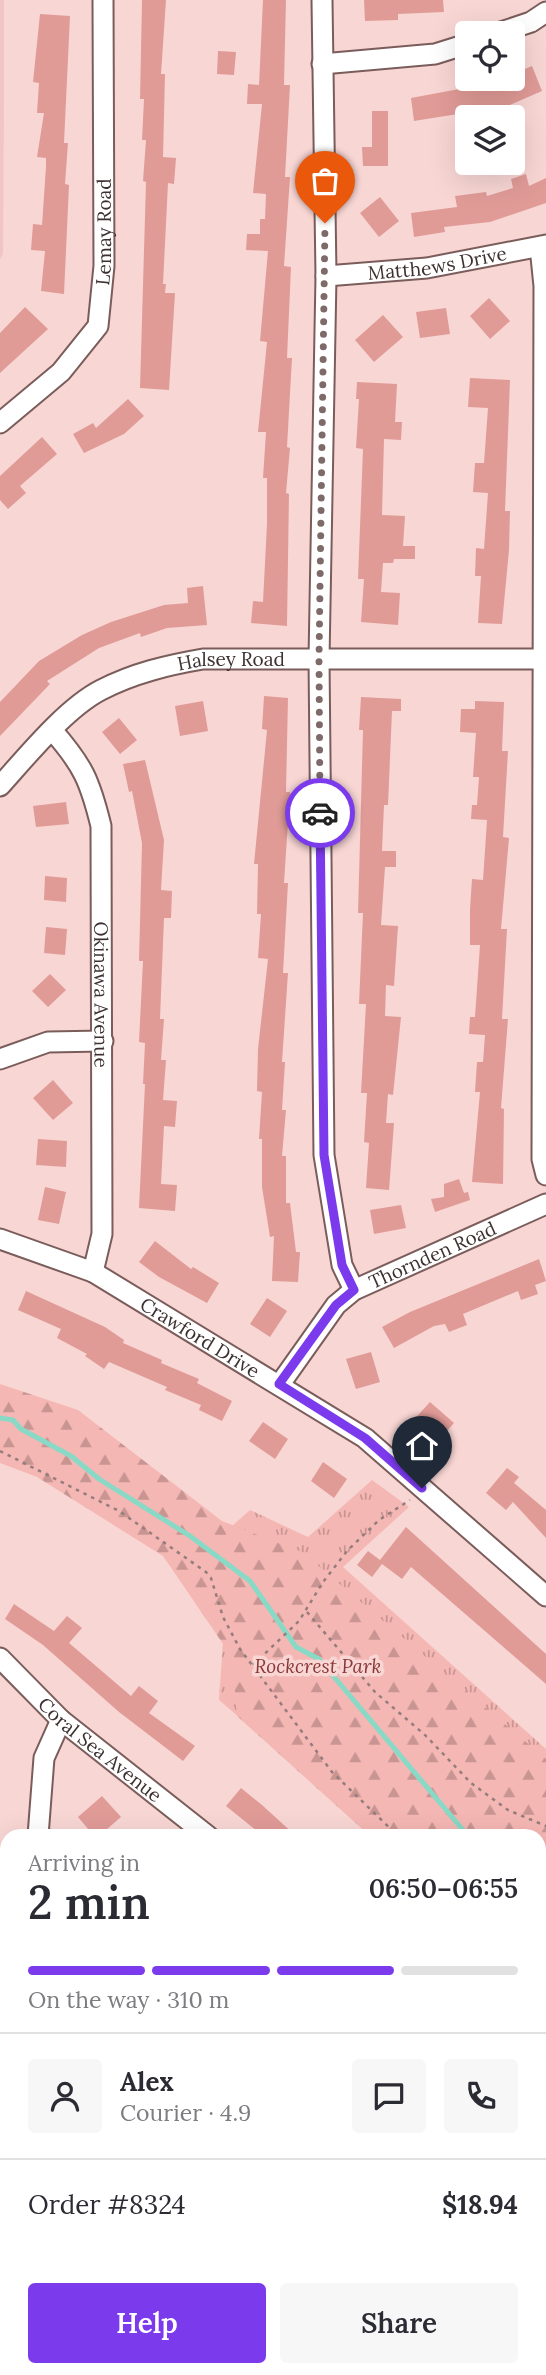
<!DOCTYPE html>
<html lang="en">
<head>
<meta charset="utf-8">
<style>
  :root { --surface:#fff; --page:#f7f7f7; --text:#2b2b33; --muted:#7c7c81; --line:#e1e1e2; --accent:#7c3aed }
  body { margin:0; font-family:Lora,serif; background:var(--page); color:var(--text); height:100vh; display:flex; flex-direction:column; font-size:26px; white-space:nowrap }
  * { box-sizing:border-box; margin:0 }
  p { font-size:23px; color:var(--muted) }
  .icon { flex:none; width:38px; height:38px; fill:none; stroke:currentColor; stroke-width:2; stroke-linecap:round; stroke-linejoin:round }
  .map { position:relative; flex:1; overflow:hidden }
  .sheet { position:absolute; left:0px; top:1829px; width:546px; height:548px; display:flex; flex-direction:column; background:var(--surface); border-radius:21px 21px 0 0; box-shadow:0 7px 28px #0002 }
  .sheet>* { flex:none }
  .tools { position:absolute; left:455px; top:21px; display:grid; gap:14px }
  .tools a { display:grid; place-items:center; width:70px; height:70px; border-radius:7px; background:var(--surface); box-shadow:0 7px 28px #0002; font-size:35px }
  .pin { position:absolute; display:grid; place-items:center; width:60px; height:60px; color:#fff; margin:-72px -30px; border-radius:50% 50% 50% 0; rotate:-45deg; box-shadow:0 0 7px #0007 }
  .pin .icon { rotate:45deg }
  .courier { position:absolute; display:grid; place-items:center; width:70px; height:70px; margin:-35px; border:5px solid #7c3aed; border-radius:50%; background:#fff; color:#222; box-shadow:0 2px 9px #0007 }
  .head em { font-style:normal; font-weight:600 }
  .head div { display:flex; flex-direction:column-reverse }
  .head { display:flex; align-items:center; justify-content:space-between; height:119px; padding:0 28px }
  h1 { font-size:46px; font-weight:600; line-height:52px }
  .bar { display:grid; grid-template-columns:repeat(4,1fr); gap:10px 7px; align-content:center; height:84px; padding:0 28px }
  .bar i { height:9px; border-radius:5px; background:var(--line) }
  .bar .current { background:var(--accent) }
  .bar p { grid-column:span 4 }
  .line { display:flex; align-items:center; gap:18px; padding:0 28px; border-top:2px solid var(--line) }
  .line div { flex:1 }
  .round { display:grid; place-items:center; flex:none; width:74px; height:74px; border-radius:7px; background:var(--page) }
  .button { display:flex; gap:14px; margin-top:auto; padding:14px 28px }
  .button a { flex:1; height:80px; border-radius:7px; background:var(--accent); color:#fff; font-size:28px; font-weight:600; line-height:80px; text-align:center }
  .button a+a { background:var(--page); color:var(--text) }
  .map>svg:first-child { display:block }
  .built { fill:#efc6c3 }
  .grass { fill:url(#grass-tufts) }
  .forest { fill:url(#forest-firs) }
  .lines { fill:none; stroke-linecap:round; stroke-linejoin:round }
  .stream { stroke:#88d9c5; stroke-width:5 }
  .building { fill:#e09b97 }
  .service-casing { stroke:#7a5d5b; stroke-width:13 }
  .minor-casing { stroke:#7a5d5b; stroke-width:23 }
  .path { stroke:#947d7c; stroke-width:2.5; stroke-dasharray:3.5 5; stroke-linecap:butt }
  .service { stroke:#fff; stroke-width:10 }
  .minor { stroke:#fff; stroke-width:19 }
  .done { stroke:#7e6a69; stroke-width:7; stroke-dasharray:0 12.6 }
  .route { stroke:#7c3aed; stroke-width:9 }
  .labels { text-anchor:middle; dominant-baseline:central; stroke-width:7; stroke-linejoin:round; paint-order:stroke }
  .street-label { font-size:19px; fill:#3d3030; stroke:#f8d6d4 }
  .park-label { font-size:19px; font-style:italic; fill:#8b3838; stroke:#f8d6d4 }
</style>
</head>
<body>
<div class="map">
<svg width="546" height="2375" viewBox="0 0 546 2375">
  <defs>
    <pattern id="grass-tufts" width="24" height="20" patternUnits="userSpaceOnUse" patternTransform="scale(1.75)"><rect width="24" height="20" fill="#f5b7b3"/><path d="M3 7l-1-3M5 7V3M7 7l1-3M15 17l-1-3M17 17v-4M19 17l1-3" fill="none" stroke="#c89592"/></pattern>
    <pattern id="forest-firs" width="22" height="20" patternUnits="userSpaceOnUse" patternTransform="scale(1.75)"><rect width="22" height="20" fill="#f5b7b3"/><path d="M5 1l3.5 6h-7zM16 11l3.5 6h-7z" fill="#c89592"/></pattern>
  </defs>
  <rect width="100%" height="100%" fill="#f8d6d4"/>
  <path class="built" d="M0,0H4V90L3,254L0,259Z"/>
  <path class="grass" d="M372,1480L409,1507L343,1567L546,1749V2101L539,2097V1836H377L219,1700L231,1527L250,1510L308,1537Z"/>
  <path class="forest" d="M0,1384L78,1410L222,1521L302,1552L546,1759V2007L539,2030V1836H370L237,1716L232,1657L163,1556L37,1477L0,1463Z"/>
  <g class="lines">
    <path class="stream" d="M0,1418L13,1420L21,1429L71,1456L99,1479L190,1536L250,1581L296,1647L319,1659L468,1836
      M539,1892L546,1898"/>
  </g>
  <path class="building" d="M142,0H166L161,74H165L163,157L176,158L174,184L168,183L163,284H166L165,293H175L169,390L140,388L146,182L143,181L146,140H142L144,99H140Z
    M263,0H286L284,85H290L285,177H290L284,266L291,267L287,358H292L287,447L290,448L286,493L289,494L287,626L251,623L253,601L263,602L267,524V478H263L266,432H258L267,342L260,341L268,251L246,250L247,234H260V219H265L266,194L253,193L262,104H247L248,84L259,85Z
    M364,0H443L444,12L398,14V20L365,21Z
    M40,14L70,16L64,143H68L65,184L69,185L64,294L41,291L45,251L31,250L33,224L42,225L46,167V158L37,157L44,113H37L39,83L33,82Z
    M218,51L236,52L234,75L217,74Z
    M532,66L542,91L505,107L464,116V113L414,121L411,98L513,79V74Z
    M372,111H388V166H363L362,147H372Z
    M526,174L529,186L546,178V203L490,222L444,227L445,232L414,237L411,213L457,207L455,196L486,192L487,196L513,188L511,179Z
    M380,197L399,221L379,237L360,213Z
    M489,298L510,321L490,339L470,316Z
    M25,307L48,329L0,373V333Z
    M446,308L450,334L420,338L416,312Z
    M383,315L403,337L374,362L355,340Z
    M470,378L510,380L505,511H510L509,550L502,624L478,623L481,576H475L476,548L484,549L488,493L473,492L475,463H484L488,408L468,407Z
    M357,382L397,384L395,422H402L401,440L384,439L382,515L405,516L403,546H415V559H394L393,563H383L381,592L400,593L398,625L361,622L364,579H358L363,449L356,448L359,399H356Z
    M128,399L144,416L124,434L84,453L73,434L93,423L96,428Z
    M42,437L57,454L20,486L26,493L8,509L0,500V476Z
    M203,586L207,625L167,628L141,637L140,633L99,648L47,681L50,684L0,736V702L39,661L82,635L111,622L164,605L188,603L187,588Z
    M264,696L288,698L286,792H290L284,883H288L283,973H288L282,1062H285L282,1110H286L282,1156H286V1203H290L296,1252H300L298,1282L272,1281L274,1236L270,1237L262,1187V1139H259L262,1092L257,1091L258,1049L268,959L258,958L261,914H257L258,864H254L267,730L262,729Z
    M361,697L401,699V711H392L388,805H384L382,851H396V867H385L381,925L398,926L394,986L386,985L385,1016L401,1017L393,1095L388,1094L386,1123H394L389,1190L366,1188L369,1143L364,1142L367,1093H361L366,1004H359L363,913H358L363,730H359Z
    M203,701L208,731L180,736L175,706Z
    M475,701L504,702L502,751H508L503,837L509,838L501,929H507L502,1019H508L501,1108L504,1109L503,1184L472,1182L480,1092H475L477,1062H483L485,1035L469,1034L470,1017H475L480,945H470V909L472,879L483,880L487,820L471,819L472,805H477L479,777H473L476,733L460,732L461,709H475Z
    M119,718L137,740L120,754L102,732Z
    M145,760L164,840L161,890L172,891L171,918H164L160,1019H164L161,1060H166L163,1100L177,1101L175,1127L164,1126L161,1184L177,1185L175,1211L139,1208L145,1084H143L145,1043L139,1042L143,961H139L142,843L132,791L129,792L123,764Z
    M66,802L69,824L36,827L33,806Z
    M45,876L67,878L66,902L44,900Z
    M46,927L67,929L65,955L44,953Z
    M50,974L66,990L48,1007L32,991Z
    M53,1080L73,1103L53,1120L33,1098Z
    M38,1139L67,1141L66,1167L36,1165Z
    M459,1179L464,1193L468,1192L470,1200L435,1212L431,1199L444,1197V1184Z
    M45,1187L66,1192L59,1224L38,1220Z
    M401,1205L406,1228L374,1234L370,1210Z
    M155,1241L191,1269L193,1267L219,1283L207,1303L159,1277L139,1262Z
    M539,1259L546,1281L535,1285L538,1294L521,1300L518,1291L463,1314L467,1325L449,1332L445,1324L434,1326L394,1348L382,1327L410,1312Z
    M26,1291L105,1327L124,1340L123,1343L162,1360L161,1363L199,1379L197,1383L232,1401L222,1421L199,1410L201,1405L165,1390L167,1387L109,1362L104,1369L85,1356L87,1354L57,1338L61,1329L18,1310Z
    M267,1298L287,1311L270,1337L250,1324Z
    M371,1352L380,1382L356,1389L346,1359Z
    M430,1402L454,1423L434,1446L410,1424Z
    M263,1422L288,1439L275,1459L249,1441Z
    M323,1462L347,1479L334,1498L311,1481Z
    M507,1468L519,1477L514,1483L546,1510V1538L513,1502L506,1510L486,1493Z
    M406,1527L546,1654V1684L411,1567L402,1579L382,1564L372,1577L357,1565L368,1551L380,1560Z
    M14,1604L54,1631L67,1616L82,1628L69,1643L131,1696L139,1686L158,1701L149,1713L195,1746L183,1761L119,1712L43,1645L5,1619Z
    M241,1788L262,1805L296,1836H263L226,1806Z
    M102,1796L121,1817L99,1836H94L78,1817Z"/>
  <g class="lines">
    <g class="service-casing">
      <path id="service" d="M301,2370L306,2375
        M196,2375L198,2370
        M351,2375L359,2370"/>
    </g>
    <g class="minor-casing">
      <g id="minor">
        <path d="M322,0L326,276L319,659L324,1155L342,1265L354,1290"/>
        <path d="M498,33L531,22L546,12"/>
        <path d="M322,64L435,54L467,44"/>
        <path d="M540,247L544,286L542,1159L546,1175"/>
        <path id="s1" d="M326,276L427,268L546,245"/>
        <path id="s2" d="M0,423L61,372L98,326L104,266L103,0"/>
        <path id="s3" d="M52,730C83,765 90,781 101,826L102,1234L93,1272"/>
        <path id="s4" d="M0,786C27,756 66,708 101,690C134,673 168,665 203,659H546"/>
        <path d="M0,1059L48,1042L103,1041"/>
        <path id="s5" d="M0,1239L93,1272L365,1438L546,1596"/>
        <path id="s6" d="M280,1384L336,1305L354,1290L546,1204"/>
        <path id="s7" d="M0,1658L61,1720L208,1836"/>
        <path d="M38,1836L44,1758L61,1720"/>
        <path d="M0,1971L7,1973"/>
        <path d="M0,2347L7,2252"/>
        <path d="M407,2370L411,2375"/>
      </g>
    </g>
    <path class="path" d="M0,1451L119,1511L206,1572L211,1578L223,1617L240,1649L332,1772L398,1836
      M307,1612L375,1692L425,1735L471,1783L508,1810L546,1826
      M253,1665L299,1621L323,1582L347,1551L379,1520L410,1500
      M226,1830L232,1836
      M539,1934L546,1940"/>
    <use href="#service" class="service"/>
    <use href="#minor" class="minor"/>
  </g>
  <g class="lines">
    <path class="done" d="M320,813L319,659L325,223"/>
    <path class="route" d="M320,813L324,1155L342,1265L354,1290L336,1305L279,1384L365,1438L422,1488"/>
  </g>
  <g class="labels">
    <g class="street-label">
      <text stroke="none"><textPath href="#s2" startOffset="233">Lemay Road</textPath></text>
      <text stroke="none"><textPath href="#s1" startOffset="112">Matthews Drive</textPath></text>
      <text stroke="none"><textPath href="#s4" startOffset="275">Halsey Road</textPath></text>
      <text stroke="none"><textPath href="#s3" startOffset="278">Okinawa Avenue</textPath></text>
      <text stroke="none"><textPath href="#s6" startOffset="206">Thornden Road</textPath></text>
      <text stroke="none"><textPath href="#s5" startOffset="224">Crawford Drive</textPath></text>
      <text stroke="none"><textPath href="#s7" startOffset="136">Coral Sea Avenue</textPath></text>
    </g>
    <g class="park-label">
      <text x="318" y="1666">Rockcrest Park</text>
    </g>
  </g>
</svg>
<div class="tools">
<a><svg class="icon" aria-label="locate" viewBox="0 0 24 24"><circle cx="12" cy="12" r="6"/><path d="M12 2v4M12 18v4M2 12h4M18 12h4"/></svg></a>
<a><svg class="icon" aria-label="layers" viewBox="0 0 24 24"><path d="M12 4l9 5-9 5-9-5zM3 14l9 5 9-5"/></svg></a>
</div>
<div class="pin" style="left:325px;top:223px;background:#ea580c"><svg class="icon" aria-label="bag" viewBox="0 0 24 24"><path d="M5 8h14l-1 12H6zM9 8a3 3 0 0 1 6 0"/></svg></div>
<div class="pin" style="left:422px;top:1488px;background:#1f2937"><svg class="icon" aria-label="home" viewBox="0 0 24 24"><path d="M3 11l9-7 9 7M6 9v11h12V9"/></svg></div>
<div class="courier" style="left:320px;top:813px"><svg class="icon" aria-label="car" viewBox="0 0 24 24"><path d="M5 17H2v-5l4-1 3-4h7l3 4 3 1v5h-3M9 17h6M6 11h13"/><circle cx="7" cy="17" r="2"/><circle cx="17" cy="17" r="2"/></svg></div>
<section class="sheet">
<div class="head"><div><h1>2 min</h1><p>Arriving in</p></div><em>06:50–06:55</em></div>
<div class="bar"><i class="current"></i><i class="current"></i><i class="current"></i><i></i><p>On the way · 310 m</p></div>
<div class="line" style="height:126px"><a class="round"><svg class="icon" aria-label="person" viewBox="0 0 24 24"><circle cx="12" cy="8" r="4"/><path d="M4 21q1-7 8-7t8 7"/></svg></a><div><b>Alex</b><p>Courier · 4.9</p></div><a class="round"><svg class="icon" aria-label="chat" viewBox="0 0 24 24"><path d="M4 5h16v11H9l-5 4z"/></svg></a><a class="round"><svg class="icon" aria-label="phone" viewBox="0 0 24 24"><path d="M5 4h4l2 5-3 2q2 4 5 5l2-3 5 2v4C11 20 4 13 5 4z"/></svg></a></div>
<div class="line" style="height:91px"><div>Order #8324</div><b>$18.94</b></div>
<div class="button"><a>Help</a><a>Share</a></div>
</section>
</div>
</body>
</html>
